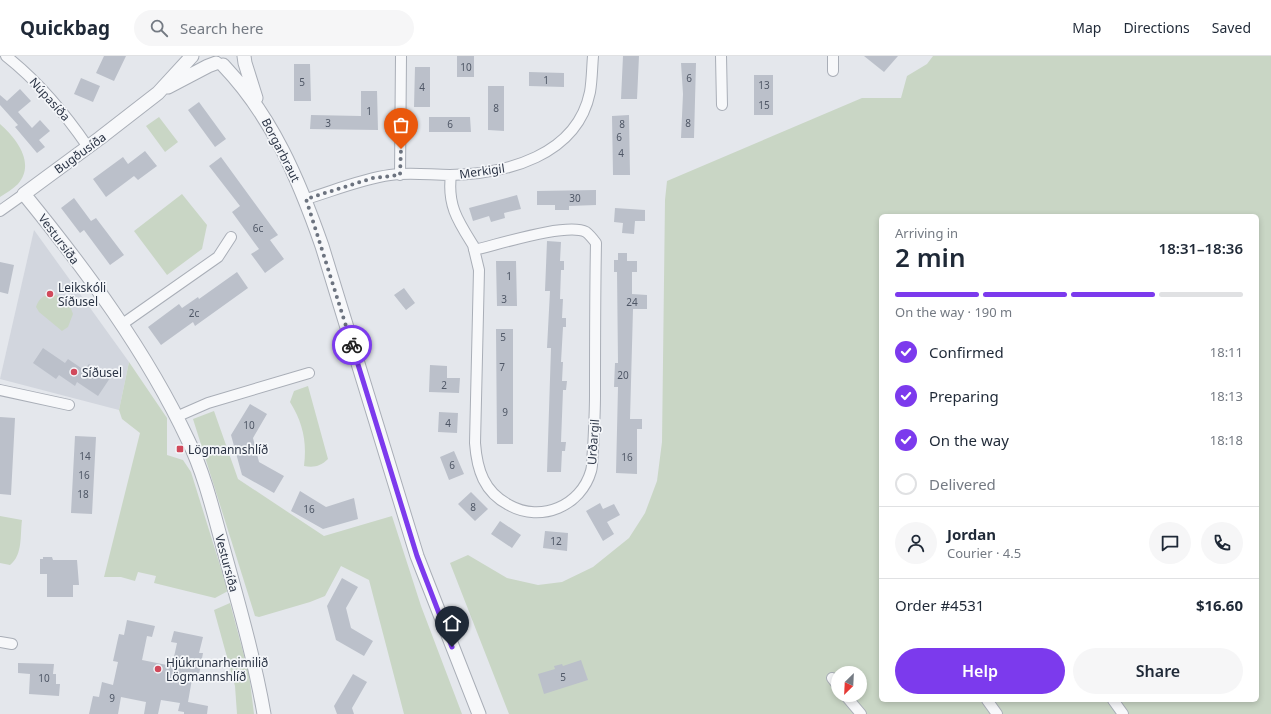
<!DOCTYPE html>
<html lang="en">
<head>
<meta charset="utf-8">
<style>
  :root { --surface:#fff; --page:#f6f6f7; --text:#1f2937; --muted:#747a83; --line:#e0e1e3; --accent:#7c3aed }
  body { margin:0; font-family:"Noto Sans",sans-serif; background:var(--page); color:var(--text); height:100vh; display:flex; flex-direction:column; font-size:15px; white-space:nowrap }
  * { box-sizing:border-box; margin:0 }
  p { font-size:13px; color:var(--muted) }
  .icon { flex:none; width:22px; height:22px; fill:none; stroke:currentColor; stroke-width:2; stroke-linecap:round; stroke-linejoin:round }
  .map { position:relative; flex:1; overflow:hidden }
  .sheet { position:absolute; left:879px; top:158px; width:380px; height:488px; display:flex; flex-direction:column; background:var(--surface); border-radius:6px; box-shadow:0 2px 6px #0003 }
  .sheet>* { flex:none }
  .needle { width:26px; rotate:204deg }
  .tools { position:absolute; left:831px; top:610px; display:grid; gap:8px }
  .tools a { display:grid; place-items:center; width:36px; height:36px; border-radius:50%; background:var(--surface); box-shadow:0 2px 6px #0003; font-size:20px }
  .pin { position:absolute; display:grid; place-items:center; width:34px; height:34px; color:#fff; margin:-41px -17px; border-radius:50% 50% 50% 0; rotate:-45deg; box-shadow:0 0 4px #0007 }
  .pin .icon { rotate:45deg }
  .courier { position:absolute; display:grid; place-items:center; width:40px; height:40px; margin:-20px; border:3px solid #7c3aed; border-radius:50%; background:#fff; color:#222; box-shadow:0 1px 5px #0007 }
  .overview em { font-style:normal; font-weight:600 }
  .overview div { display:flex; flex-direction:column-reverse }
  .overview { display:flex; align-items:center; justify-content:space-between; height:68px; padding:0 16px }
  h1 { font-size:26px; font-weight:600; line-height:30px }
  .bar { display:grid; grid-template-columns:repeat(4,1fr); gap:6px 4px; align-content:center; height:48px; padding:0 16px }
  .bar i { height:5px; border-radius:3px; background:var(--line) }
  .bar .current { background:var(--accent) }
  .bar p { grid-column:span 4 }
  .line { display:flex; align-items:center; gap:10px; padding:0 16px; border-top:1px solid var(--line) }
  .line div { flex:1 }
  .round { display:grid; place-items:center; flex:none; width:42px; height:42px; border-radius:21px; background:var(--page) }
  ol { padding:0 16px; list-style:none }
  li { display:flex; align-items:center; gap:12px; height:44px }
  li p { margin-inline-start:auto }
  li .icon { padding:4px; border-radius:50%; background:var(--accent); color:#fff; stroke-width:4 }
  li:last-child { color:var(--muted) }
  li i { width:22px; height:22px; border:2px solid var(--line); border-radius:50% }
  .primary-button { display:flex; gap:8px; margin-top:auto; padding:8px 16px }
  .primary-button a { flex:1; height:46px; border-radius:24px; background:var(--accent); color:#fff; font-size:16px; font-weight:600; line-height:46px; text-align:center }
  .primary-button a+a { background:var(--page); color:var(--text) }
  header { display:flex; align-items:center; gap:24px; box-sizing:border-box; height:56px; padding:0 20px; background:var(--surface); border-bottom:1px solid var(--line) }
  header strong { font-size:19px }
  nav { display:flex; gap:22px; margin-inline-start:auto; font-size:14px }
  .search { width:280px; height:36px; background:var(--page); display:flex; align-items:center; gap:10px; box-sizing:border-box; padding:0 14px; border-radius:22px; color:var(--muted); font-size:15px }
  .map>svg:first-child { display:block }
  .built { fill:#d2d6de }
  .green { fill:#c9d6c5; fill-rule:evenodd }
  .building { fill:#bbc0ca }
  .lines { fill:none; stroke-linecap:round; stroke-linejoin:round }
  .minor-casing { stroke:#a9aeb7; stroke-width:12 }
  .tertiary-casing { stroke:#a9aeb7; stroke-width:15 }
  .minor { stroke:#f7f8fa; stroke-width:10 }
  .tertiary { stroke:#f7f8fa; stroke-width:13 }
  .done { stroke:#6c737f; stroke-width:4; stroke-dasharray:0 7.2 }
  .route { stroke:#7c3aed; stroke-width:5 }
  .poi-dot { fill:#d1495b; stroke:#f4f6f9; stroke-width:1.5 }
  .labels { text-anchor:middle; dominant-baseline:central; stroke-width:3.5; stroke-linejoin:round; paint-order:stroke }
  .number-label { font-size:10px; fill:#4f5766 }
  .street-label { font-size:12px; fill:#2b3445; stroke:#f4f6f9 }
  .poi-label { font-size:12px; fill:#2b3445; stroke:#f4f6f9; text-anchor:start }
</style>
</head>
<body>
<header>
<strong>Quickbag</strong>
<div class="search"><svg class="icon" aria-label="search" viewBox="0 0 24 24"><circle cx="10" cy="10" r="6"/><path d="M15 15l6 6"/></svg>Search here</div>
<nav><a>Map</a><a>Directions</a><a>Saved</a></nav>
</header>
<div class="map">
<svg width="1271" height="658" viewBox="0 0 1271 658">
  <rect width="100%" height="100%" fill="#e4e7ec"/>
  <path class="built" d="M34,174L129,306L119,354L0,323Z"/>
  <path class="green" d="M933,0H1271V658H509L450,507L468,499L507,522L538,529L562,526L593,511L629,482L645,457L657,425L662,386L665,144L667,125L862,42H901L907,20L927,8ZM881,160H1257V644H881ZM838,617H860V639H838Z
    M159,61L178,86L165,96L146,70Z
    M0,68C16,82 36,107 18,128C13,133 6,137 0,141Z
    M182,138L207,169L202,193L167,219L134,175Z
    M51,238C62,239 70,248 73,258L68,271L62,275L39,256L36,251C39,242 43,240 51,238Z
    M129,306L167,362V399L183,404L191,416L228,535L215,542L154,527L156,520L138,516L135,525L121,521H104L140,377L122,363L119,354Z
    M308,330L328,403C321,410 314,412 304,410C307,386 303,367 290,346L294,335Z
    M214,355L238,423L324,480L392,460L421,550L462,658H404L369,524L341,510L325,540L310,546L259,561L255,560L193,363Z
    M0,460L22,464C20,479 23,499 10,509L0,507Z
    M230,547L249,618L254,658H237L235,630L214,554Z"/>
  <path class="building" d="M104,0H126L114,25L96,17Z
    M457,0H474V21H457Z
    M623,0H639L637,43H621Z
    M864,0H898L884,16Z
    M681,7H696L694,82H681L683,38Z
    M294,8H310L311,45H294Z
    M415,11H430V51H414Z
    M529,16L564,17V31L529,30Z
    M754,19H773V59H754Z
    M81,22L100,30L93,46L74,38Z
    M488,30H504V75L488,74Z
    M20,33L31,45L18,56L32,72L40,64L50,75L39,84L45,91L37,97L15,71L18,69L0,49V39L7,45Z
    M361,35H377L378,74L310,73L311,59L361,60Z
    M199,46L226,83L215,91L188,54Z
    M629,59L630,119H613L612,60Z
    M429,61H470L471,76H429Z
    M145,95L157,110L138,124L134,120L106,141L93,123L123,101L128,108Z
    M221,101L278,179L270,184L284,203L265,217L251,198L259,193L232,156L240,150L209,110Z
    M596,134V149L569,150V154H555V149H537V135Z
    M517,139L521,153L504,157L505,162L491,166L489,160L473,165L469,152Z
    M74,142L91,165L96,162L124,199L110,209L84,174L80,177L61,152Z
    M615,152L645,154V165H635L634,178L622,177L623,167L614,166Z
    M547,185L561,186L560,205H564V214H561L560,243H563L562,262H566V271H563L561,306H563L562,325H567L566,334H563L561,386H566L565,395H562L561,416H547L551,292H547L550,235H545Z
    M618,197H627V205H637V216H632V238L647,239V253H633L630,363H642V373H637V418L616,417L618,331H614L615,307H618L617,216H614V204H618Z
    M496,205H516L517,250H497Z
    M0,206L14,209L8,238L0,236Z
    M237,216L248,232L195,270L193,266L161,289L148,271L179,248L182,252L198,241L199,243Z
    M404,232L415,247L406,254L394,239Z
    M496,273H513V388H497Z
    M43,292L65,307L68,303L84,314L89,308L110,322L98,340L77,326L75,330L59,319L56,323L33,307Z
    M430,309L447,310V322H460L459,337L429,336Z
    M250,348L267,358L253,382L259,406L284,420L274,437L242,419L231,379Z
    M439,356L458,357L457,377L438,376Z
    M0,361L15,362L11,439L0,438Z
    M75,380L96,381L92,458L71,457Z
    M454,395L464,418L449,424L440,401Z
    M300,435L326,451L354,442L358,463L323,473L291,455Z
    M471,436L488,453L475,465L458,448Z
    M600,447L603,453L614,448L620,459L607,466L614,478L603,485L586,455Z
    M500,465L521,479L512,492L491,478Z
    M545,475L568,477L567,495L543,492Z
    M43,501H52L53,504H77L79,529H73V541H47V518H40V503H43Z
    M342,522L358,531L346,552L351,572L373,585L364,600L336,584L327,550Z
    M127,564L155,570L152,581L147,580L142,604L172,610L177,587L171,586L174,575L203,581L199,597H203L198,624L192,623L188,646L208,650L207,658H184V656L178,655L180,647L161,644L158,658H144L146,646L121,641L118,658H89L93,640L99,641L102,626L113,629L118,606L113,605L119,578L124,579Z
    M581,604L588,624L544,638L538,618L555,613L554,610L562,608L563,610Z
    M18,607L54,608L53,618H56V628H60L59,640L29,638L30,618L18,617Z
    M353,618L367,626L352,652L354,658H337L334,650Z"/>
  <g class="lines">
    <g class="minor-casing">
      <path id="minor" d="M6,0C39,26 64,56 88,91
        M721,0L722,49
        M833,15V0
        M400,119L401,0
        M451,119C447,149 458,165 473,189L479,214L475,387C477,414 484,436 509,449C541,467 581,450 591,415C593,408 592,400 593,394C594,375 595,357 595,339C595,289 595,238 596,187C593,183 590,179 586,176C567,166 497,189 474,194
        M306,143C333,135 361,123 390,119C409,116 431,119 450,119C506,118 577,100 590,36C592,24 592,12 593,0
        M0,155L24,138
        M121,269L218,201L231,181
        M0,334L69,349
        M176,361L208,347L309,317
        M0,586L12,588
        M832,622L838,630
        M845,639L861,658
        M987,644L997,658
        M1113,644L1123,658"/>
    </g>
    <g class="tertiary-casing">
      <path id="tertiary" d="M192,0L158,37L100,82L24,138C86,214 146,295 188,384C206,421 215,463 226,502C240,553 255,606 264,658
        M244,0L245,7L256,42
        M223,9C272,60 299,124 322,190L417,500L479,658
        M168,31L208,10L216,7"/>
    </g>
    <use href="#minor" class="minor"/>
    <use href="#tertiary" class="tertiary"/>
  </g>
  <g class="lines">
    <path class="done" d="M352,289L306,143L373,122L400,119L401,93"/>
    <path class="route" d="M352,289L417,500L452,591"/>
  </g>
  <g class="poi-dot">
    <circle cx="50" cy="238" r="4"/>
    <circle cx="74" cy="316" r="4"/>
    <rect x="176" y="389" width="8" height="8" rx="2"/>
    <circle cx="158" cy="613" r="4"/>
  </g>
  <g class="labels">
    <g class="number-label">
      <text x="466" y="11">10</text>
      <text x="689" y="22">6</text>
      <text x="546" y="24">1</text>
      <text x="302" y="26">5</text>
      <text x="764" y="29">13</text>
      <text x="422" y="31">4</text>
      <text x="764" y="49">15</text>
      <text x="496" y="52">8</text>
      <text x="369" y="55">1</text>
      <text x="328" y="67">3</text>
      <text x="688" y="67">8</text>
      <text x="450" y="68">6</text>
      <text x="622" y="68">8</text>
      <text x="619" y="81">6</text>
      <text x="621" y="97">4</text>
      <text x="575" y="142">30</text>
      <text x="258" y="172">6c</text>
      <text x="509" y="220">1</text>
      <text x="504" y="243">3</text>
      <text x="632" y="246">24</text>
      <text x="194" y="257">2c</text>
      <text x="503" y="281">5</text>
      <text x="502" y="311">7</text>
      <text x="623" y="319">20</text>
      <text x="444" y="329">2</text>
      <text x="505" y="356">9</text>
      <text x="448" y="367">4</text>
      <text x="249" y="369">10</text>
      <text x="85" y="400">14</text>
      <text x="627" y="401">16</text>
      <text x="452" y="409">6</text>
      <text x="84" y="419">16</text>
      <text x="83" y="438">18</text>
      <text x="473" y="451">8</text>
      <text x="309" y="453">16</text>
      <text x="556" y="485">12</text>
      <text x="563" y="621">5</text>
      <text x="44" y="622">10</text>
      <text x="112" y="642">9</text>
    </g>
    <g class="street-label">
      <text transform="translate(50 43) rotate(48)">Núpasíða</text>
      <text transform="translate(281 94) rotate(63)">Borgarbraut</text>
      <text transform="translate(80 97) rotate(-36)">Bugðusíða</text>
      <text transform="translate(482 115) rotate(-8)">Merkigil</text>
      <text transform="translate(59 183) rotate(53)">Vestursíða</text>
      <text transform="translate(593 386) rotate(-86)">Urðargil</text>
      <text transform="translate(227 507) rotate(75)">Vestursíða</text>
    </g>
    <g class="poi-label">
      <text x="58" y="231">Leikskóli<tspan x="58" dy="14">Síðusel</tspan></text>
      <text x="82" y="316">Síðusel</text>
      <text x="188" y="393">Lögmannshlíð</text>
      <text x="166" y="606">Hjúkrunarheimilið<tspan x="166" dy="14">Lögmannshlíð</tspan></text>
    </g>
  </g>
</svg>
<div class="tools">
<a><svg class="needle" viewBox="-14 -14 28 28"><path d="M0-13l5 13h-10z" fill="#e53935"/><path d="M0 13l5-13h-10z" fill="#747a83"/></svg></a>
</div>
<div class="pin" style="left:401px;top:93px;background:#ea580c"><svg class="icon" aria-label="bag" viewBox="0 0 24 24"><path d="M5 8h14l-1 12H6zM9 8a3 3 0 0 1 6 0"/></svg></div>
<div class="pin" style="left:452px;top:591px;background:#1f2937"><svg class="icon" aria-label="home" viewBox="0 0 24 24"><path d="M3 11l9-7 9 7M6 9v11h12V9"/></svg></div>
<div class="courier" style="left:352px;top:289px"><svg class="icon" aria-label="bike" viewBox="0 0 24 24"><circle cx="6" cy="16" r="4"/><circle cx="18" cy="16" r="4"/><path d="M6 16l4-8h5l3 8M10 8l3 8H6M13 5h3"/></svg></div>
<section class="sheet">
<div class="overview"><div><h1>2 min</h1><p>Arriving in</p></div><em>18:31–18:36</em></div>
<div class="bar"><i class="current"></i><i class="current"></i><i class="current"></i><i></i><p>On the way · 190 m</p></div>
<ol>
<li><svg class="icon" aria-label="check" viewBox="0 0 24 24"><path d="M5 12l5 5 9-10"/></svg>Confirmed<p>18:11</p></li>
<li><svg class="icon" aria-label="check" viewBox="0 0 24 24"><path d="M5 12l5 5 9-10"/></svg>Preparing<p>18:13</p></li>
<li><svg class="icon" aria-label="check" viewBox="0 0 24 24"><path d="M5 12l5 5 9-10"/></svg>On the way<p>18:18</p></li>
<li><i></i>Delivered</li>
</ol>
<div class="line" style="height:72px"><a class="round"><svg class="icon" aria-label="person" viewBox="0 0 24 24"><circle cx="12" cy="8" r="4"/><path d="M4 21q1-7 8-7t8 7"/></svg></a><div><b>Jordan</b><p>Courier · 4.5</p></div><a class="round"><svg class="icon" aria-label="chat" viewBox="0 0 24 24"><path d="M4 5h16v11H9l-5 4z"/></svg></a><a class="round"><svg class="icon" aria-label="phone" viewBox="0 0 24 24"><path d="M5 4h4l2 5-3 2q2 4 5 5l2-3 5 2v4C11 20 4 13 5 4z"/></svg></a></div>
<div class="line" style="height:52px"><div>Order #4531</div><b>$16.60</b></div>
<div class="primary-button"><a>Help</a><a>Share</a></div>
</section>
</div>
</body>
</html>
